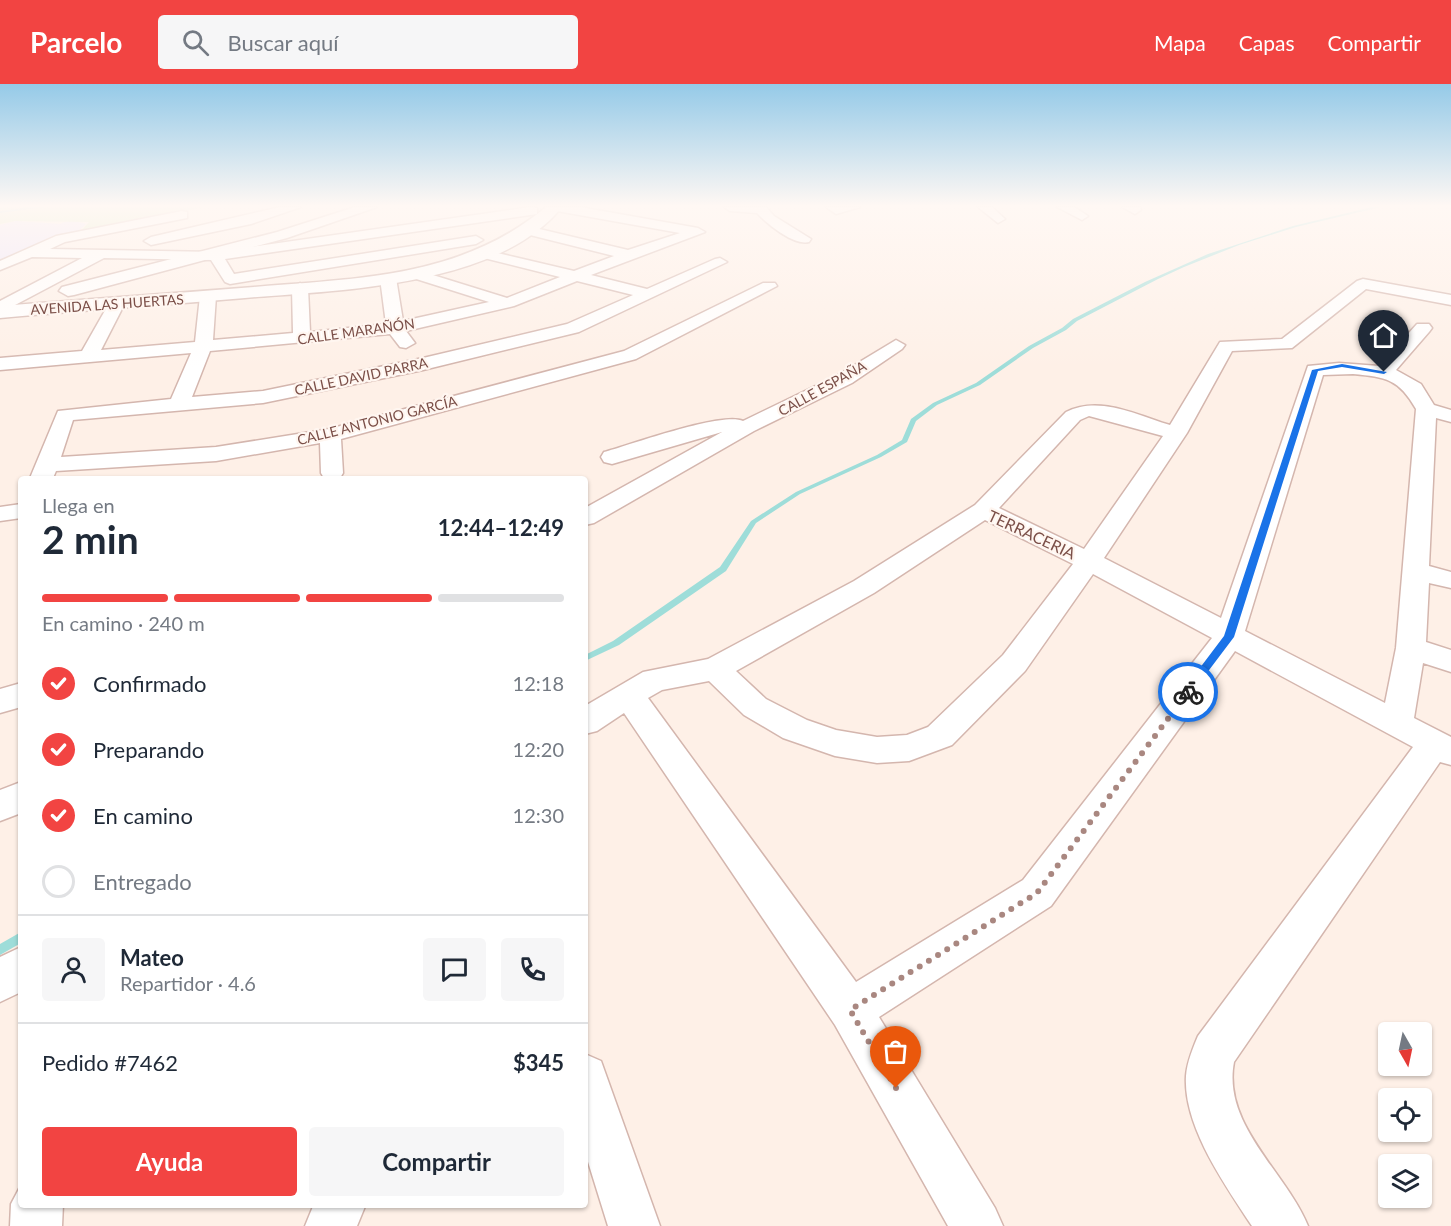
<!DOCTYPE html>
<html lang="es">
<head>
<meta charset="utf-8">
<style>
  :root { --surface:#fff; --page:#f6f6f7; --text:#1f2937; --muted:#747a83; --line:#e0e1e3; --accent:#f24442 }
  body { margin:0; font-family:Lato,sans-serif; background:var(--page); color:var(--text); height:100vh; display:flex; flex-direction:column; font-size:22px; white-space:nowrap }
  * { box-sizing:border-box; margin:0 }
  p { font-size:20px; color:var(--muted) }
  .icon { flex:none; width:33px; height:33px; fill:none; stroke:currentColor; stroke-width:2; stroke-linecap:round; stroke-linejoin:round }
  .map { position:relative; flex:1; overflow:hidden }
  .side { position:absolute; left:18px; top:392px; width:570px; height:732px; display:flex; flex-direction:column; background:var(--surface); border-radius:6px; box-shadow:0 2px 4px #0004 }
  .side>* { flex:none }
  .needle { width:39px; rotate:171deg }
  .fabs { position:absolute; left:1378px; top:938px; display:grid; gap:12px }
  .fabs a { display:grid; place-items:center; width:54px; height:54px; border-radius:6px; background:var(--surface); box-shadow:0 2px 4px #0004; font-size:30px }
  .pin { position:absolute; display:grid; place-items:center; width:51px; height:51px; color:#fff; margin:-62px -26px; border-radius:50% 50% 50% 0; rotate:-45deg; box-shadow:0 0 6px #0007 }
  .pin .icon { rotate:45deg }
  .courier { position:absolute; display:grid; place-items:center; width:60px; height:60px; margin:-30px; border:4px solid #1a73e8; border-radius:50%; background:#fff; color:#222; box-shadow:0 2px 8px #0007 }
  .summary em { font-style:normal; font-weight:700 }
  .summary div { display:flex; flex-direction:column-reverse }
  .summary { display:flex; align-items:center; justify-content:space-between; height:102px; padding:0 24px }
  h1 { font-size:39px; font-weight:700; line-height:45px }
  .bar { display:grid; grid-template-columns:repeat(4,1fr); gap:9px 6px; align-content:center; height:72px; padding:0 24px }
  .bar i { height:8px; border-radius:4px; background:var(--line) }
  .bar .active { background:var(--accent) }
  .bar p { grid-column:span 4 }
  .line { display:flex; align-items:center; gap:15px; padding:0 24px; border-top:2px solid var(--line) }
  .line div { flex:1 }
  .round { display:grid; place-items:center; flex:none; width:63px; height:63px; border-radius:6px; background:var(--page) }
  ol { padding:0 24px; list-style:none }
  li { display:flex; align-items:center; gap:18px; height:66px }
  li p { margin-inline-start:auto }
  li .icon { padding:6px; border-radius:50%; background:var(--accent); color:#fff; stroke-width:4 }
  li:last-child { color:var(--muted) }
  li i { width:33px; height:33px; border:3px solid var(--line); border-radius:50% }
  .button { display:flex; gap:12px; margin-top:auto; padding:12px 24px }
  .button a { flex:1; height:69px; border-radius:6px; background:var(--accent); color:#fff; font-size:24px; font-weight:700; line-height:69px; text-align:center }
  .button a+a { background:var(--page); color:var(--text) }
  header { display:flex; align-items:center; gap:36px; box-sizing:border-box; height:84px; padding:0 30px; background:var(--accent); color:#fff }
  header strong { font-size:28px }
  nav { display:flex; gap:33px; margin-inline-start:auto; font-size:21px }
  .search { width:420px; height:54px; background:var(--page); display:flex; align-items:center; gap:15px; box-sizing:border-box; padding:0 21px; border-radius:6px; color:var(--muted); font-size:22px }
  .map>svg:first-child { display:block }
  .education { fill:#ede4fb }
  .green { fill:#deeec4 }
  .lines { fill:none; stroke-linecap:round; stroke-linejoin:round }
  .stream { fill:#9eddd9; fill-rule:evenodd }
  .minor-casing { stroke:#d4b6ae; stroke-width:3 }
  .tertiary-casing { stroke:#d4b6ae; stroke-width:3 }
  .minor { fill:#fff; fill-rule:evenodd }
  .tertiary { fill:#fff; fill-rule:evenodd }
  .route { fill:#1a73e8 }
  .done { stroke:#a98780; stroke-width:6; stroke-dasharray:0 10.8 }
  .labels { text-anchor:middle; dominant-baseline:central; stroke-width:4.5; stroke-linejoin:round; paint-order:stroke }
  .far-street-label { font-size:14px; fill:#7b4f48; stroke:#fff6f0 }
  .street-label { font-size:16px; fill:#7b4f48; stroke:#fff6f0 }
</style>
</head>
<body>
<header>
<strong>Parcelo</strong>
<div class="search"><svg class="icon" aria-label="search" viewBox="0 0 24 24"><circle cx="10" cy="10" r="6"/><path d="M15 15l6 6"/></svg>Buscar aquí</div>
<nav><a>Mapa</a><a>Capas</a><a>Compartir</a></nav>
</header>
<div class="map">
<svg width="1451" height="1142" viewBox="0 0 1451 1142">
  <rect width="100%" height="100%" fill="#fef0e7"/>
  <path class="education" d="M71,136L86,140L78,147L0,177V141L16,137L60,140Z"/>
  <path class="green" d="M0,123H205L80,148L89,138L15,137L0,140Z"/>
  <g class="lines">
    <path class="stream" d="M30,123H44L0,129V127Z
      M1372,123H1381L1296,143L1239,161L1184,183L1158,195L1077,237L1066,246L1033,264L980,301L937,321L916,337L907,358L881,373L800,410L756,439L726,487L619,561L585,577V571L613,557L720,483L751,437L796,408L877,371L902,356L911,335L933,319L976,299L1029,262L1062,244L1073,235L1145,198L1208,170L1293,142Z
      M21,848V859L0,871V860Z"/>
    <g class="minor-casing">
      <path id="minor" d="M280,123H301L251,140L151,161L144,157L151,153Z
        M531,123L537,124V130L225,175L234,190L476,152L483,156L476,160L230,200L225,198L211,176L104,174L0,229V217L82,174L32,173L0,186V177L56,152L182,127L187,128V134L65,158L50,165L216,168Z
        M551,123H580L698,144L705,148L591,191L647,205L715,175L720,174L727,178L579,248L423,286L263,319L73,336L61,373L216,363L329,345L624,267L763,199H775L777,202L636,275L341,355L343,389L340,394H324L321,389L320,359L216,377L56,387L53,394H30L58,327L171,315L191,269L0,286V274L82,267L111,216L117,214L125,219L101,266L195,258L200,212L208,207L216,212L213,256L293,249L292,204L300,199L308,204L310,248L386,240L380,194L383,191H393L396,194L403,237L489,218L410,193L407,190L410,187H420L507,214L560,193L480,173L478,170L480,167L485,166L574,187L614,172L526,150V144L531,143L628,166L680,149L557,127ZM577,197L633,211L567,240L423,274L263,307L192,313L210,267L390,250L400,263L406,264L415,259L406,247L514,222Z
        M724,123H766L774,132L811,155L809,158C794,162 767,140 757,129L730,127Z
        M826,123H860L836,130Z
        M978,123H992L1005,135L998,139Z
        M1057,123H1074L1088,132L1082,136Z
        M1122,123H1140L1141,126L1135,130Z
        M1363,195L1451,211V221L1366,205L1292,264L1232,267L1187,349L1104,474L1221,534L1308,282L1339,279L1379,282L1417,240H1429L1432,244L1429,248L1396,286L1421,300L1434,321L1451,326V338L1436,334L1429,482L1451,488V504L1429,499L1426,558L1451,566V588L1423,579L1414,634L1451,653V681L1440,678L1234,978C1222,1041 1286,1088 1308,1142H1252C1225,1101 1183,1042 1186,992C1187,978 1193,964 1198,952L1413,663L1235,567L1051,822L879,933L995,1124L1003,1142H948L835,941L624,629L597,647L585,650V622L643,588L708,575L854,497L975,421L1066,328C1099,311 1137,331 1170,341L1220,258L1282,255L1357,197ZM1353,290C1386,293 1399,295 1416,325L1396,564L1385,619L1245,547L1323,291ZM1089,332L1163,352L1084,465L999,424L1080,336ZM985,436L1073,480L1003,571L928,643L907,651L877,653L836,646L807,636L766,615L736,587L874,509ZM1093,490L1212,554L1023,796L856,898L648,614L662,606L709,597L744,631L783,654L835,672L877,679L909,677L952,661L1025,587Z
        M896,256L905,261L902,265L852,299L754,347L594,439L585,441V424L722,348L612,380L604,378L601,373L604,368C630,361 723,327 743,337L838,291Z
        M21,420V434L0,437V423Z
        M21,599V623L0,629V605Z
        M21,698V729L0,737V706Z
        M21,863V908L0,918V873Z
        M585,970L601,977L660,1142H608L585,1068Z
        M21,1101V1120H63L62,1142H10L11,1120Z
        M314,1120H366L357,1142H305Z"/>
    </g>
    <g class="tertiary-casing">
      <path id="tertiary" d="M355,123H377L287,154L74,211L68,212L59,207L62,203L277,148Z
        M546,123H562C497,203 340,206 245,214C164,221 82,226 0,234V222C85,215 169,210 254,203C359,194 461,194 546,123Z"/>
    </g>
    <use href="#minor" class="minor"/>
    <use href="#tertiary" class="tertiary"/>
  </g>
  <linearGradient id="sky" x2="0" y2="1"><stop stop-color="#95cae8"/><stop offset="0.43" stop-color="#fff8f4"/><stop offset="1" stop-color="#fff8f4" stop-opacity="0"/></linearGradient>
  <rect width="1451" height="283" fill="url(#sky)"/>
  <path class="route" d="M1342,280L1387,288L1384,290L1342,283L1318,287L1234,553L1191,610H1184V605L1224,552L1312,286Z"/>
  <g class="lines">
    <path class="done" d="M896,1004L850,926L1037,809L1188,608"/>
  </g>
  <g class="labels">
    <g class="far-street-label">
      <text transform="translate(107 220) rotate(-4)">AVENIDA LAS HUERTAS</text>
      <text transform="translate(356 247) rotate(-8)">CALLE MARAÑÓN</text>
      <text transform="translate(361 292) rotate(-12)">CALLE DAVID PARRA</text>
      <text transform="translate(822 304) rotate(-29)">CALLE ESPAÑA</text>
      <text transform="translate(377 336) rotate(-14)">CALLE ANTONIO GARCÍA</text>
    </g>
    <g class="street-label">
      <text transform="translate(1032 450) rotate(25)">TERRACERIA</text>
    </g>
  </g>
</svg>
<div class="fabs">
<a><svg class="needle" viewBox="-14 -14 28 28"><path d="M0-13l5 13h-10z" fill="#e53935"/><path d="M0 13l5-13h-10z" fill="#747a83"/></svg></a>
<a><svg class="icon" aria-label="locate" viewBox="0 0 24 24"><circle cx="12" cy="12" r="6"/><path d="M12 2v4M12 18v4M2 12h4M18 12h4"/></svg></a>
<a><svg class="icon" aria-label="layers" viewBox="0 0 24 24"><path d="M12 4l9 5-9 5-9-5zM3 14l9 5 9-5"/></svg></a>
</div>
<div class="pin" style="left:896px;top:1004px;background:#ea580c"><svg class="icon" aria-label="bag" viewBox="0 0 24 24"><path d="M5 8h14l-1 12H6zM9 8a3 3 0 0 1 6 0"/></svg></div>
<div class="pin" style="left:1384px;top:288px;background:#1f2937"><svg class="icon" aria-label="home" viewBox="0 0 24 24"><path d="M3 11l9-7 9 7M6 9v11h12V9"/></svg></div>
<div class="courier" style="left:1188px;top:608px"><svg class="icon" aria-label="bike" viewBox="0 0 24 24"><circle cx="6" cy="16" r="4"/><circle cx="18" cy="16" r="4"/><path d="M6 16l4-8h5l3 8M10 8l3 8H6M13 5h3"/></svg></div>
<section class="side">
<div class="summary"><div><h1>2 min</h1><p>Llega en</p></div><em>12:44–12:49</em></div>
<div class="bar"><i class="active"></i><i class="active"></i><i class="active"></i><i></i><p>En camino · 240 m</p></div>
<ol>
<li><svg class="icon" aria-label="check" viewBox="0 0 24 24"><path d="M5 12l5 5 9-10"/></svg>Confirmado<p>12:18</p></li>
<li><svg class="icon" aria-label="check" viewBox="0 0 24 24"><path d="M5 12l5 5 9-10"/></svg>Preparando<p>12:20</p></li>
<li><svg class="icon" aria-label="check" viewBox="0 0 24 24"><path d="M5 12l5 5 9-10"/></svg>En camino<p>12:30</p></li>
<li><i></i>Entregado</li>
</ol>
<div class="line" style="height:108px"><a class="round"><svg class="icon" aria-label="person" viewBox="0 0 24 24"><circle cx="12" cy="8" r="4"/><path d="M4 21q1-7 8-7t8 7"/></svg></a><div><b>Mateo</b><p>Repartidor · 4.6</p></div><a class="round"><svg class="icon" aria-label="chat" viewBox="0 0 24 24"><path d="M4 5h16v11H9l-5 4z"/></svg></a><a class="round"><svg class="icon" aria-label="phone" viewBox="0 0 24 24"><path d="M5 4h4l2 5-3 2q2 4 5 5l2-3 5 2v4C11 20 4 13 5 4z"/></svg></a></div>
<div class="line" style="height:78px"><div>Pedido #7462</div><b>$345</b></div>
<div class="button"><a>Ayuda</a><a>Compartir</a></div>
</section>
</div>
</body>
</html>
